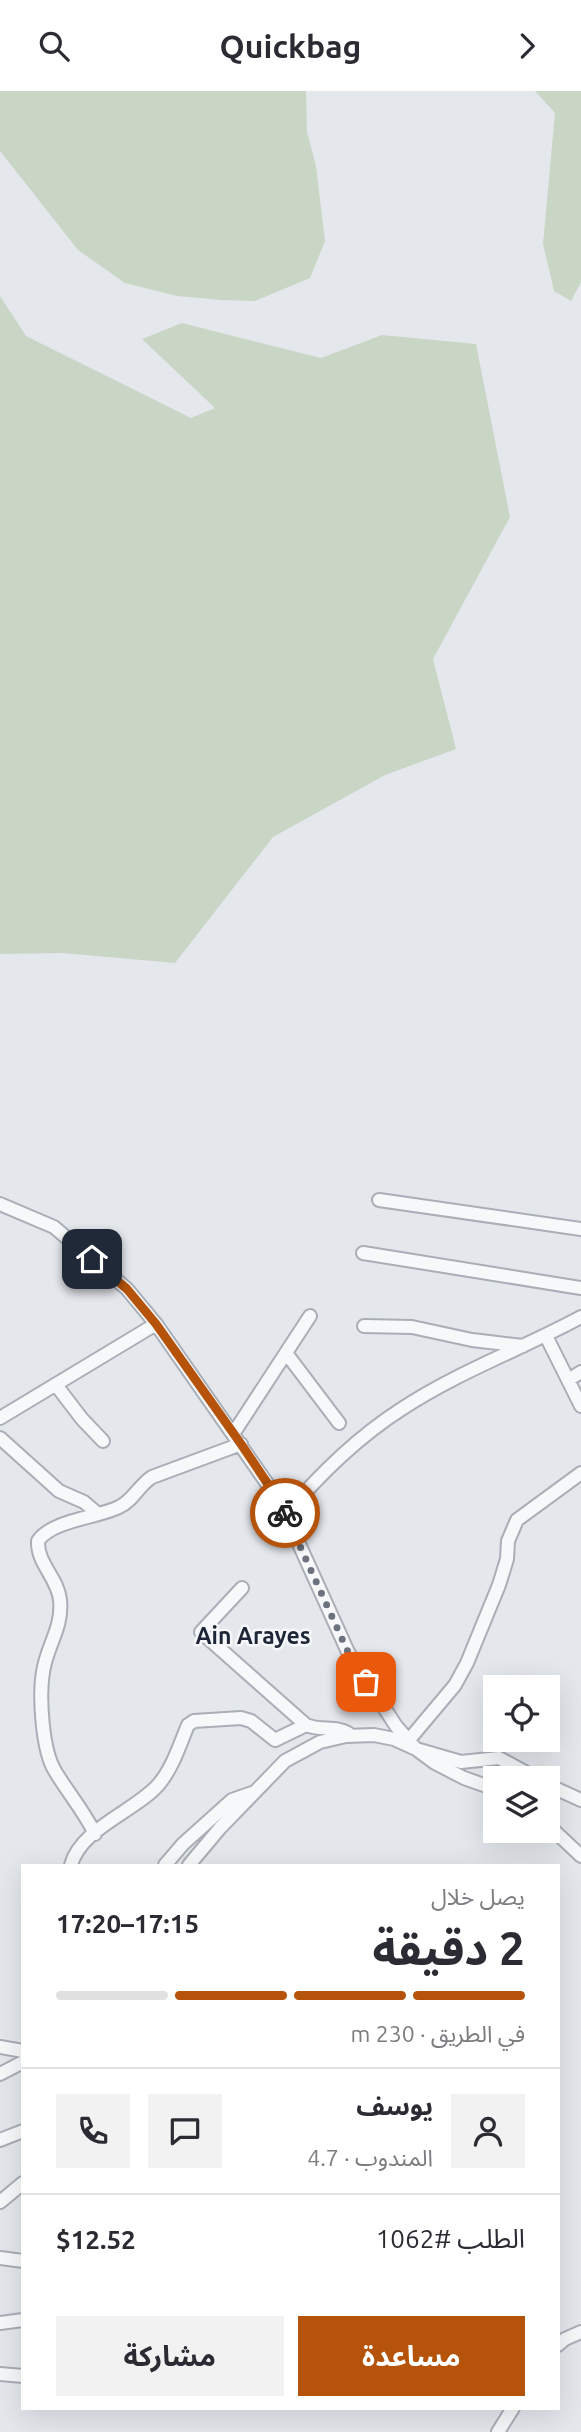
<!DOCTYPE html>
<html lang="ar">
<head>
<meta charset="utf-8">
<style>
  :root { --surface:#fff; --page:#f2f2f3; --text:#2b2b33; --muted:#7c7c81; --line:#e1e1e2; --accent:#b45309 }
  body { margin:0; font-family:Ubuntu,"Noto Sans Arabic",sans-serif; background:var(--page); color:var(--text); direction:rtl; height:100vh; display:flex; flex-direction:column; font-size:26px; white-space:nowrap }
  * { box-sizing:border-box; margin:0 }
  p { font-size:23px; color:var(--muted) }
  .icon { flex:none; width:38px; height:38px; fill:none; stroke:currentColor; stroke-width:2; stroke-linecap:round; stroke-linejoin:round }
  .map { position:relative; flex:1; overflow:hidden; direction:ltr }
  .panel { position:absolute; left:21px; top:1773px; width:539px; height:546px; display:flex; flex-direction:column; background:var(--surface); border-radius:0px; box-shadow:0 7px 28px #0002; direction:rtl }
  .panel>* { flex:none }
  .tools { position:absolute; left:483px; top:1584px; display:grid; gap:14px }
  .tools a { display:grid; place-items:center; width:77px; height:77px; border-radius:0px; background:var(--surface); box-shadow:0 7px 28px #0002; font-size:35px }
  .pin { position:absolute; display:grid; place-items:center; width:60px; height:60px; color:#fff; margin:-30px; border-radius:14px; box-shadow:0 4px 10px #0006 }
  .courier { position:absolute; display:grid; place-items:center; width:70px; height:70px; margin:-35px; border:5px solid #b45309; border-radius:50%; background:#fff; color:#222; box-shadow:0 2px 9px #0007 }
  .overview em { font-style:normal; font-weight:700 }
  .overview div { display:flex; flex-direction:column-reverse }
  .overview { display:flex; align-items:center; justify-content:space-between; height:119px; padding:0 35px }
  h1 { font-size:46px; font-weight:700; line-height:52px }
  .bar { display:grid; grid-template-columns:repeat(4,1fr); gap:10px 7px; align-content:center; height:84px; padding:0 35px }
  .bar i { height:9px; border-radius:5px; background:var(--line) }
  .bar .selected { background:var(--accent) }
  .bar p { grid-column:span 4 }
  .line { display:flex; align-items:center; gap:18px; padding:0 35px; border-top:2px solid var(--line) }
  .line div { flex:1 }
  .round { display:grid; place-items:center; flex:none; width:74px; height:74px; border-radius:0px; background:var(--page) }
  .button { display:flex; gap:14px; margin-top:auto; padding:14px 35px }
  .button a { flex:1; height:80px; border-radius:0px; background:var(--accent); color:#fff; font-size:28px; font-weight:700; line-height:80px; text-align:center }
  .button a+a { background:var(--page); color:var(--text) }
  header { display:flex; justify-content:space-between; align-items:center; height:91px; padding:0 35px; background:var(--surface); font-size:32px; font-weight:700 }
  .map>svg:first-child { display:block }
  .green { fill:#c9d6c5 }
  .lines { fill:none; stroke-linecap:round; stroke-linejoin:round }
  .minor-casing { stroke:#a9aeb7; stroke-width:16 }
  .minor { stroke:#f7f8fa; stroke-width:12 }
  .done { stroke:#6c737f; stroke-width:7; stroke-dasharray:0 12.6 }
  .route { stroke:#b45309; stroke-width:9 }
  .labels { text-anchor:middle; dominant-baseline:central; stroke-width:5; stroke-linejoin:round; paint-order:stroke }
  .quarter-label { font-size:23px; font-weight:bold; fill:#1d2536; stroke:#f4f6f9 }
</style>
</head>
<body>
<header><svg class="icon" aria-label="forward" viewBox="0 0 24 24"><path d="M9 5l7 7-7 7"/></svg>Quickbag<svg class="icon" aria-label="search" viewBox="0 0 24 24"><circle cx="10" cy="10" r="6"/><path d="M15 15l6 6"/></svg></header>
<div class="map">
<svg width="581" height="2341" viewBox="0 0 581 2341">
  <rect width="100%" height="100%" fill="#e4e7ec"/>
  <path class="green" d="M0,0H306L307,41L316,75L325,150L310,187L255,210L221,209L177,205L125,192L78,159L0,60Z
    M535,0H581V191L571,210L554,200L543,153L555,22Z
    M0,205L26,245L191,327L215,317L142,248L182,232L321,267L382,244L476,253L510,426L433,568L456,658L385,684L273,746L175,872L63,862L0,863Z"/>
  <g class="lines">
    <g class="minor-casing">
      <path id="minor" d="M379,1109L581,1138
        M0,1113L54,1136L127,1198L156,1233L280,1411L348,1561L396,1635L416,1658L435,1672L464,1687L495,1698
        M363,1162L581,1197
        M364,1235L412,1236L472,1249L523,1255
        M546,1245L581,1315
        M286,1262L339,1332
        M568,1289L581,1281
        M56,1294L82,1328L103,1350
        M0,1327L156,1233
        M233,1343L310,1225
        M0,1347L59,1400L84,1411L98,1423
        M286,1423C319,1384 357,1347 400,1319C457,1281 522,1258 581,1226
        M242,1497L201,1541L306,1634C320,1640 337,1635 348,1642
        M408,1650L455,1594L467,1572L499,1494L507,1468L508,1450L517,1429L581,1382
        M548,1694L581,1709
        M548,1734L581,1765
        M95,1743C84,1720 68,1702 55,1680C42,1659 39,1605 43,1581C47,1554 63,1537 60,1509C58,1487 37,1473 38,1450C52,1429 97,1427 119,1416C133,1410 139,1394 152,1386L241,1353
        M71,1774C81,1737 136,1720 159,1693C173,1676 180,1653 188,1634L194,1630L241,1627L251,1630L275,1649L306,1634
        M165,1774L183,1753L232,1709L252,1702
        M189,1774L220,1737L285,1670L320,1651L346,1645L374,1644L394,1648L416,1658L461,1671L499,1667L536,1687
        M0,1956L23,1960
        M0,1983L23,1971
        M0,2049L23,2040
        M0,2111L23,2092
        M0,2167L23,2170
        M0,2232L23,2229
        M558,2254L565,2248L581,2241
        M0,2283L23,2285
        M498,2341L513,2317"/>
    </g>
    <use href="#minor" class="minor"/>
  </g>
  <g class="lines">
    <path class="done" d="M285,1422L348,1561L366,1591"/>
    <path class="route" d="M92,1168L127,1198L156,1233L241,1353L280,1411L285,1422"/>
  </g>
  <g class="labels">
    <g class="quarter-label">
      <text x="253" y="1544">Ain Arayes</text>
    </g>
  </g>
</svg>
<div class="tools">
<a><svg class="icon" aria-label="locate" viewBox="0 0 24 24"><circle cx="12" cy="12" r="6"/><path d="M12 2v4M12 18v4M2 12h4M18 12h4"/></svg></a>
<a><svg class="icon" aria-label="layers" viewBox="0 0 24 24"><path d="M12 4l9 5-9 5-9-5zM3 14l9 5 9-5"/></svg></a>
</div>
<div class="pin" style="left:366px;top:1591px;background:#ea580c"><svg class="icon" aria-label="bag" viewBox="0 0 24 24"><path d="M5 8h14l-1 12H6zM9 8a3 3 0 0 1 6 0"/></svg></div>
<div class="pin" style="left:92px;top:1168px;background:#1f2937"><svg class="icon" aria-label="home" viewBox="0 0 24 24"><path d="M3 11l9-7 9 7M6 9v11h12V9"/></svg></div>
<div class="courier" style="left:285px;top:1422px"><svg class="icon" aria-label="bike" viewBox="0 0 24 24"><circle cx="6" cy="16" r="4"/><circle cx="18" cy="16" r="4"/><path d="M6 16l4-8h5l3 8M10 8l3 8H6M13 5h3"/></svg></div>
<section class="panel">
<div class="overview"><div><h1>2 دقيقة</h1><p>يصل خلال</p></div><em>17:15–17:20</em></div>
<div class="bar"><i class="selected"></i><i class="selected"></i><i class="selected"></i><i></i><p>في الطريق · 230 m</p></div>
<div class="line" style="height:126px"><a class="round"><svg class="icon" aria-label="person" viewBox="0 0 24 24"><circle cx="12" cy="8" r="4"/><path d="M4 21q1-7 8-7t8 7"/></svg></a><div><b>يوسف</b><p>المندوب · 4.7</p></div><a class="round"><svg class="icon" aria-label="chat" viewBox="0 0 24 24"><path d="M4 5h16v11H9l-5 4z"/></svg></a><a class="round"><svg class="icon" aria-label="phone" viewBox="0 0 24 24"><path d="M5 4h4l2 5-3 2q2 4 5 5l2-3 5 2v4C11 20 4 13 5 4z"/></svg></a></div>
<div class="line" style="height:91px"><div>الطلب #1062</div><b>$12.52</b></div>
<div class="button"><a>مساعدة</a><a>مشاركة</a></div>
</section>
</div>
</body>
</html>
